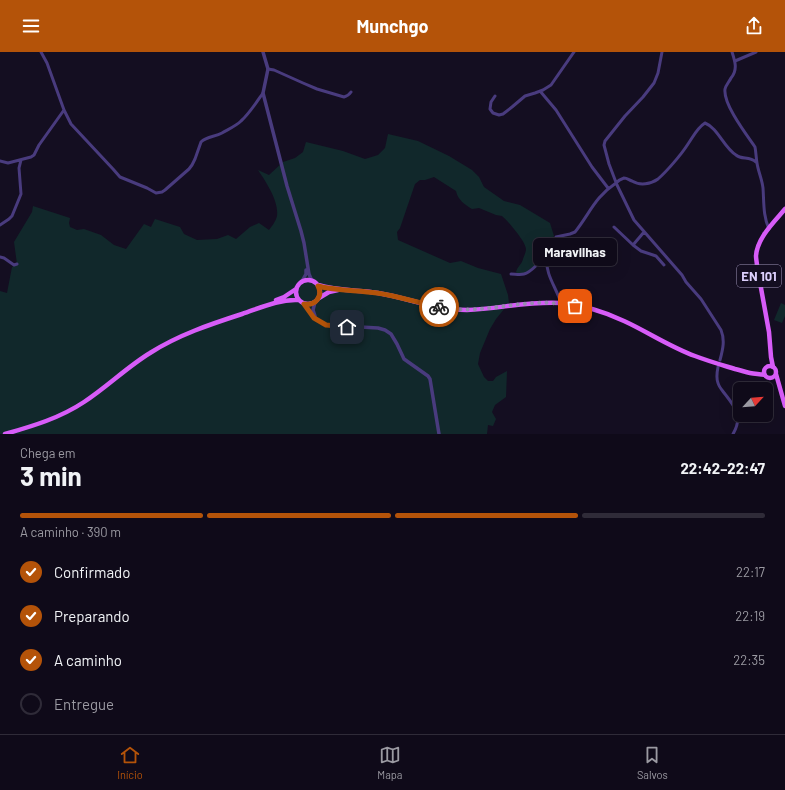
<!DOCTYPE html>
<html lang="pt">
<head>
<meta charset="utf-8">
<style>
  :root { --surface:#0f0a19; --page:#1d1826; --text:#f1f3f6; --muted:#9b9aa2; --line:#2f2b38; --accent:#b45309 }
  body { margin:0; font-family:Barlow,sans-serif; background:var(--page); color:var(--text); height:100vh; display:flex; flex-direction:column; font-size:15px; white-space:nowrap }
  * { box-sizing:border-box; margin:0 }
  p { font-size:13px; color:var(--muted) }
  .icon { flex:none; width:22px; height:22px; fill:none; stroke:currentColor; stroke-width:2; stroke-linecap:round; stroke-linejoin:round }
  .map { position:relative; height:382px; overflow:hidden }
  .side { display:flex; flex-direction:column; background:var(--surface); flex:1 }
  .side>* { flex:none }
  .needle { width:26px; rotate:64deg }
  .fabs { position:absolute; left:733px; top:330px; display:grid; gap:8px }
  .fabs a { display:grid; place-items:center; width:40px; height:40px; border-radius:6px; background:var(--surface); box-shadow:0 4px 16px #0002,0 0 0 1px var(--line); font-size:20px }
  .pin { position:absolute; display:grid; place-items:center; width:34px; height:34px; color:#fff; margin:-17px; border-radius:8px; box-shadow:0 2px 6px #0006 }
  .courier { position:absolute; display:grid; place-items:center; width:40px; height:40px; margin:-20px; border:3px solid #b45309; border-radius:50%; background:#fff; color:#222; box-shadow:0 1px 5px #0007 }
  .bubble { position:absolute; height:28px; border-radius:6px; background:var(--surface); box-shadow:0 4px 16px #0002,0 0 0 1px var(--line); font-size:13px; font-weight:700; line-height:28px; text-align:center }
  .head em { font-style:normal; font-weight:700 }
  .head div { display:flex; flex-direction:column-reverse }
  .head { display:flex; align-items:center; justify-content:space-between; height:68px; padding:0 20px }
  h1 { font-size:26px; font-weight:700; line-height:30px }
  .bar { display:grid; grid-template-columns:repeat(4,1fr); gap:6px 4px; align-content:center; height:48px; padding:0 20px }
  .bar i { height:5px; border-radius:3px; background:var(--line) }
  .bar .selected { background:var(--accent) }
  .bar p { grid-column:span 4 }
  ol { padding:0 20px; list-style:none }
  li { display:flex; align-items:center; gap:12px; height:44px }
  li p { margin-inline-start:auto }
  li .icon { padding:4px; border-radius:50%; background:var(--accent); color:#fff; stroke-width:4 }
  li:last-child { color:var(--muted) }
  li i { width:22px; height:22px; border:2px solid var(--line); border-radius:50% }
  header { display:flex; justify-content:space-between; align-items:center; height:52px; padding:0 20px; background:var(--accent); color:#fff; font-size:18px; font-weight:700 }
  .tab-bar { display:flex; justify-content:space-around; align-items:center; height:56px; border-top:1px solid var(--line); background:var(--surface); font-size:11px; color:var(--muted) }
  .tab-bar a { display:grid; justify-items:center; gap:2px }
  .tab-bar .selected { color:var(--accent) }
  .map>svg:first-child { display:block }
  .green { fill:#11282b }
  .lines { fill:none; stroke-linecap:round; stroke-linejoin:round }
  .minor { stroke:#493b7e; stroke-width:3 }
  .tertiary { stroke:#493b7e; stroke-width:3.5 }
  .primary { stroke:#d75cf8; stroke-width:4.5 }
  .done { stroke:#978cb0; stroke-width:4; stroke-dasharray:0 7.2 }
  .route { stroke:#b45309; stroke-width:5 }
  .labels { text-anchor:middle; dominant-baseline:central; stroke-width:3.5; stroke-linejoin:round; paint-order:stroke }
  .shield { fill:#140e21; stroke:#a196bb; stroke-width:1 }
  .shield-label { font-size:13px; font-weight:bold; fill:#ddd0fd }
</style>
</head>
<body>
<header><svg class="icon" aria-label="menu" viewBox="0 0 24 24"><path d="M4 6h16M4 12h16M4 18h16"/></svg>Munchgo<svg class="icon" aria-label="share" viewBox="0 0 24 24"><path d="M12 15V3M7 8l5-5 5 5M5 13v7h14v-7"/></svg></header>
<div class="map">
<svg width="785" height="382" viewBox="0 0 785 382">
  <rect width="100%" height="100%" fill="#140e21"/>
  <path class="green" d="M388,82L418,89L449,104L472,118L479,125L484,135L504,149L520,153L550,171L554,184L552,189L554,195V199L552,203L525,221L518,222L516,220C517,215 522,212 523,207C524,204 526,200 526,197C526,190 508,169 502,164L496,163L479,156L472,157C464,152 458,148 456,139L434,125L425,128H420L415,132L400,176L397,180L398,188L450,211L461,209L478,216L501,222L508,243L509,251L496,267L490,277L480,301L478,312L484,325L488,329H493L496,325L507,319L506,345L495,353L492,360L496,367L493,374L488,373L487,382H0V239L7,241L12,215L17,212L14,190L32,160L33,154L70,166L69,171L70,175L77,178L84,177L101,183L114,193L126,197L144,172L151,175L155,167L180,175L184,182L197,188L217,187L228,183L236,187L250,175L259,171L269,178C272,174 276,169 277,164C279,149 266,130 258,118L269,123L283,110L295,106L303,100L306,90L343,99L365,107L378,103L385,96Z
    M781,251L785,253V264L782,271L774,268Z"/>
  <g class="lines">
    <path class="minor" d="M41,0L47,11L64,58L71,72L113,117L120,125L147,136L156,141L162,140L165,138L189,117L192,113L195,107L201,90C207,84 215,85 222,81C227,78 236,74 241,69C249,62 256,51 263,41
      M662,0L658,21L654,31L643,45L625,64L605,89L604,93L609,112L617,133L634,168L682,223L686,230L701,247L721,278C725,288 723,297 720,308
      M732,0C735,9 738,18 731,26C729,30 726,33 725,37C723,52 746,82 755,95C756,100 756,105 757,111C758,119 762,127 763,136C764,150 763,164 769,177
      M735,9L756,0
      M268,17L274,18L303,31L317,37L344,45C348,44 349,43 351,40
      M540,39L556,58L592,115L608,136
      M495,44L491,50L490,57L493,61L499,63L503,62L512,55L525,44L535,41L543,38L551,33L574,0
      M0,109L8,111L31,105L34,103L39,93L64,58
      M0,173L9,167L12,164L21,142L19,116L21,108
      M614,175L633,193L641,199L656,204L664,213
      M633,193L644,180
      M0,205L4,206L14,213L17,212
      M547,207C545,222 557,237 561,251
      M511,222C515,222 520,223 524,222C532,220 536,212 542,209C547,206 553,207 555,201C557,195 554,190 556,185L570,182L575,180C590,161 595,145 616,131C618,129 621,127 624,126C627,126 629,128 632,129C640,134 651,132 658,127C667,119 681,103 688,92C693,85 697,76 705,71C718,76 724,96 736,103C742,108 749,104 756,110
      M718,315C717,320 716,326 718,331C719,335 722,338 725,342C736,356 743,365 733,382"/>
    <path class="tertiary" d="M263,0L268,17L263,41L287,134L301,179L304,191L309,222L312,229
      M302,229L306,222V218
      M305,252L314,266L326,273L378,276L385,278L391,282L397,292L404,307L428,324L430,327L439,382
      M315,264L313,258L315,250"/>
    <path class="primary" d="M296 240a12 12 0 1 1 24 0a12 12 0 1 1-24 0Z
      M318,233C337,239 358,238 378,241C408,246 436,258 467,258C498,257 529,249 560,251C582,253 605,260 624,269C648,280 670,295 695,304C708,309 722,313 735,317C740,318 745,320 750,321C755,322 760,322 765,323
      M319,246L329,240L338,238
      M276,248L284,245L296,237
      M764 320a6 6 0 1 1 12 0a6 6 0 1 1-12 0Z
      M773,315L771,305L769,280L757,214C757,211 756,207 756,204C757,186 774,170 785,157
      M776,322L785,354
      M5,382C33,374 60,366 84,350C107,335 127,315 150,301C178,283 211,272 242,262C260,256 279,247 298,248"/>
  </g>
  <g class="lines">
    <path class="done" d="M439,255C471,262 502,253 535,251C548,250 562,252 575,254"/>
    <path class="route" d="M347,275L326,273L314,266L304,252C316,254 323,244 318,234C337,239 358,238 377,241C398,244 418,251 439,255"/>
  </g>
  <g class="labels">
    <rect class="shield" x="737" y="213" width="44" height="22" rx="3"/>
    <g class="shield-label">
      <text x="759" y="224">EN 101</text>
    </g>
  </g>
</svg>
<div class="fabs">
<a><svg class="needle" viewBox="-14 -14 28 28"><path d="M0-13l5 13h-10z" fill="#e53935"/><path d="M0 13l5-13h-10z" fill="#9b9aa2"/></svg></a>
</div>
<div class="pin" style="left:575px;top:254px;background:#ea580c"><svg class="icon" aria-label="bag" viewBox="0 0 24 24"><path d="M5 8h14l-1 12H6zM9 8a3 3 0 0 1 6 0"/></svg></div>
<div class="pin" style="left:347px;top:275px;background:#1f2937"><svg class="icon" aria-label="home" viewBox="0 0 24 24"><path d="M3 11l9-7 9 7M6 9v11h12V9"/></svg></div>
<div class="courier" style="left:439px;top:255px"><svg class="icon" aria-label="bike" viewBox="0 0 24 24"><circle cx="6" cy="16" r="4"/><circle cx="18" cy="16" r="4"/><path d="M6 16l4-8h5l3 8M10 8l3 8H6M13 5h3"/></svg></div>
<div class="bubble" style="left:533px;top:186px;width:84px">Maravilhas</div>
</div>
<section class="side">
<div class="head"><div><h1>3 min</h1><p>Chega em</p></div><em>22:42–22:47</em></div>
<div class="bar"><i class="selected"></i><i class="selected"></i><i class="selected"></i><i></i><p>A caminho · 390 m</p></div>
<ol>
<li><svg class="icon" aria-label="check" viewBox="0 0 24 24"><path d="M5 12l5 5 9-10"/></svg>Confirmado<p>22:17</p></li>
<li><svg class="icon" aria-label="check" viewBox="0 0 24 24"><path d="M5 12l5 5 9-10"/></svg>Preparando<p>22:19</p></li>
<li><svg class="icon" aria-label="check" viewBox="0 0 24 24"><path d="M5 12l5 5 9-10"/></svg>A caminho<p>22:35</p></li>
<li><i></i>Entregue</li>
</ol>
</section>
<nav class="tab-bar">
<a class="selected"><svg class="icon" aria-label="home" viewBox="0 0 24 24"><path d="M3 11l9-7 9 7M6 9v11h12V9"/></svg>Início</a>
<a><svg class="icon" aria-label="map" viewBox="0 0 24 24"><path d="M3 6l6-2 6 2 6-2v14l-6 2-6-2-6 2zM9 4v14M15 6v14"/></svg>Mapa</a>
<a><svg class="icon" aria-label="saved" viewBox="0 0 24 24"><path d="M7 4h10v16l-5-4-5 4z"/></svg>Salvos</a>
</nav>
</body>
</html>
